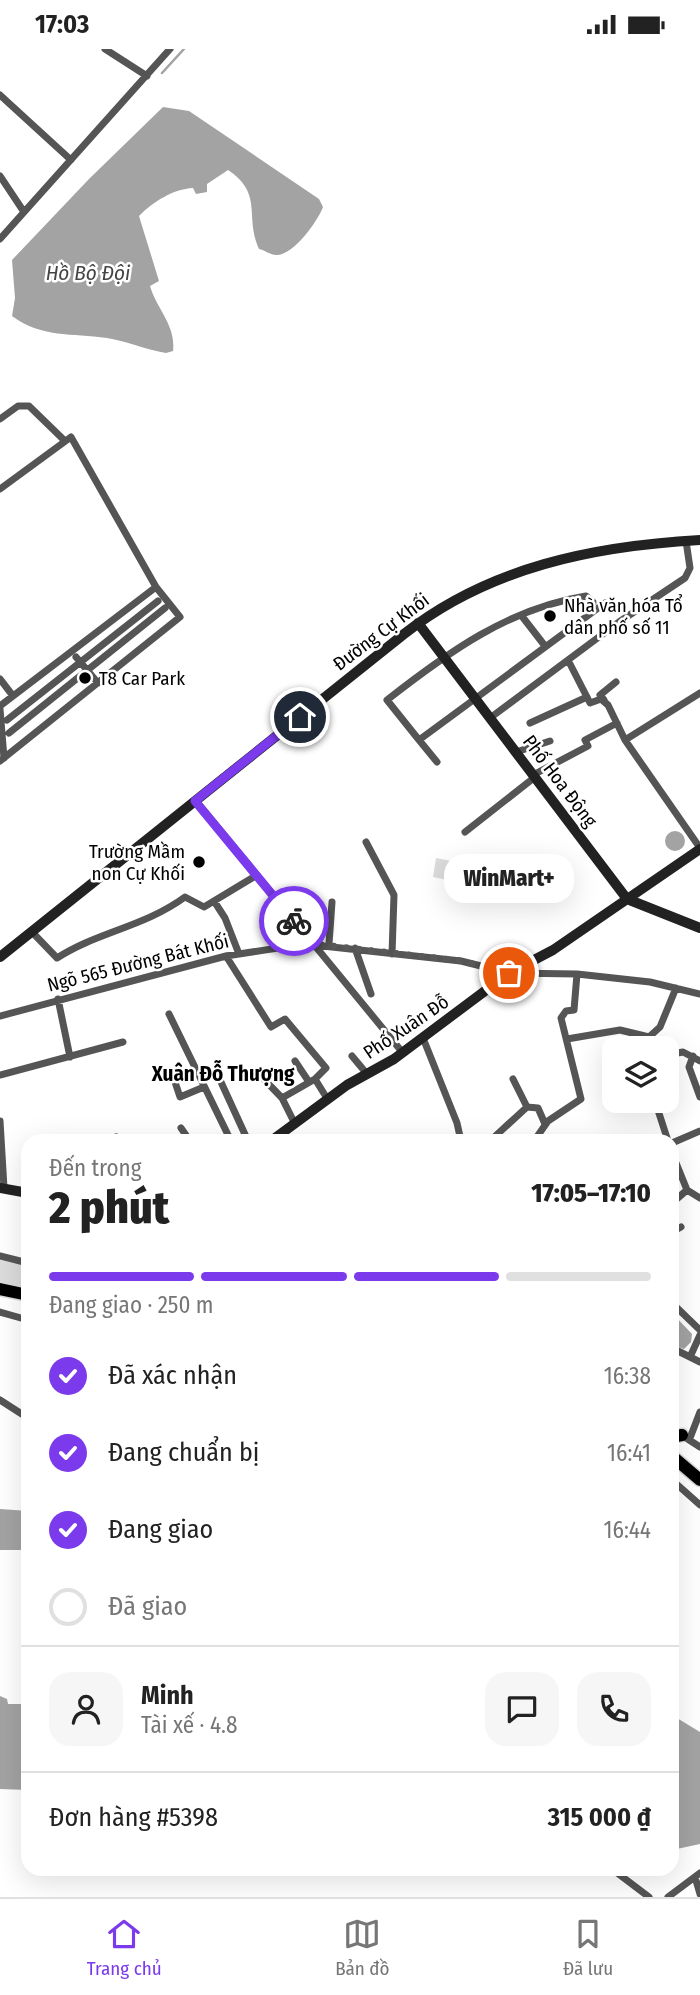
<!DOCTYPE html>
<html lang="vi">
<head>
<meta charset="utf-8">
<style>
  :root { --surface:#fff; --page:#f6f6f6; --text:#222; --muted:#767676; --line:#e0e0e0; --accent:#7c3aed }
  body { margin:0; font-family:"Fira Sans Condensed",sans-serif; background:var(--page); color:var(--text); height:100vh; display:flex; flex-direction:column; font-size:26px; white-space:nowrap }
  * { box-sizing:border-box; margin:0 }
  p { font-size:23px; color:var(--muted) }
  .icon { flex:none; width:38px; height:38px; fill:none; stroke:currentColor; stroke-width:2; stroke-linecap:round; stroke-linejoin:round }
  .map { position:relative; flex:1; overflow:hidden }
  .side { position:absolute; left:21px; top:1085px; width:658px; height:742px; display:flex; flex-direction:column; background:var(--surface); border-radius:21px; box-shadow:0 7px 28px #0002 }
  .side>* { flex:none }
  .buttons { position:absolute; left:602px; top:987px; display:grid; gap:14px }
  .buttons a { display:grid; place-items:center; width:77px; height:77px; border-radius:14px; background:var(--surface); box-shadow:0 7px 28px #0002; font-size:35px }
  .pin { position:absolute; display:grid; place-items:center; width:60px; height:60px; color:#fff; margin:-30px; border:4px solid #fff; border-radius:50%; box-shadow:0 2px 7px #0007 }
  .courier { position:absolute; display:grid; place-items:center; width:70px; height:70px; margin:-35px; border:5px solid #7c3aed; border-radius:50%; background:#fff; color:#222; box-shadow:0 2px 9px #0007 }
  .bubble { position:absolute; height:49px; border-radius:21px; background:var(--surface); box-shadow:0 7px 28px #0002; font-size:23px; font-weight:800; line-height:49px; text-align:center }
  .headline em { font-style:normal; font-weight:800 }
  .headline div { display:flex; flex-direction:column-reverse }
  .headline { display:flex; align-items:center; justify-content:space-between; height:119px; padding:0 28px }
  h1 { font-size:46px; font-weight:800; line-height:52px }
  .bar { display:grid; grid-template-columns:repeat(4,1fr); gap:10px 7px; align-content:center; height:84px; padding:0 28px }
  .bar i { height:9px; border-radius:5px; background:var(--line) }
  .bar .active { background:var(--accent) }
  .bar p { grid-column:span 4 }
  .line { display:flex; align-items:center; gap:18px; padding:0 28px; border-top:2px solid var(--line) }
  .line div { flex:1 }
  .round { display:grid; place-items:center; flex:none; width:74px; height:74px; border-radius:21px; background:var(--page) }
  ol { padding:0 28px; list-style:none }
  li { display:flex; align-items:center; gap:21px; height:77px }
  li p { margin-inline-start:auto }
  li .icon { padding:7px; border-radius:50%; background:var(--accent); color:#fff; stroke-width:4 }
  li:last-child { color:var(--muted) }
  li i { width:38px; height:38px; border:4px solid var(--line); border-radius:50% }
  .status { display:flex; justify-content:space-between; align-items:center; height:49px; padding:0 35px; background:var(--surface); direction:ltr }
  .status svg { height:19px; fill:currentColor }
  .tabs { display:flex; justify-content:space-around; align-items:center; height:98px; border-top:2px solid var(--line); background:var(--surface); font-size:19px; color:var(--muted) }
  .tabs a { display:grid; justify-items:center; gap:4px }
  .tabs .active { color:var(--accent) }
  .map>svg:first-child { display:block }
  .green { fill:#dcdcdc }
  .water { fill:#a3a3a3 }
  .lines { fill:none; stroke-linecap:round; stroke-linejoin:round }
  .stream { stroke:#a3a3a3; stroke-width:2.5 }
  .primary-casing { stroke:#dbdbdb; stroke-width:15 }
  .street { stroke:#555; stroke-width:7 }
  .secondary { stroke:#222; stroke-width:10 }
  .primary { stroke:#000; stroke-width:12 }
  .done { stroke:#595959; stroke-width:7; stroke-dasharray:0 12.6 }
  .route { stroke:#7c3aed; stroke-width:9 }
  .poi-dot { fill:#000; stroke:#fff; stroke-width:2.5 }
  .labels { text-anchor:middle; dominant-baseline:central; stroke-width:5; stroke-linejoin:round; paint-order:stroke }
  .poi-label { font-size:19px; fill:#000; stroke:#fff; text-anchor:start }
  .street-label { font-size:19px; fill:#000; stroke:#fff }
  .water-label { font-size:21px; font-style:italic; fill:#444; stroke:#fff }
  .neighbourhood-label { font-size:21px; font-weight:bold; fill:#000; stroke:#fff }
</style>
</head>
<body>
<div class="status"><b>17:03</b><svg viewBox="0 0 49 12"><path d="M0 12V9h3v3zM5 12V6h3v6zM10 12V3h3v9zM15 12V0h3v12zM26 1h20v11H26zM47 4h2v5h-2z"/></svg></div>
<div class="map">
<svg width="700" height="1848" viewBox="0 0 700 1848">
  <rect width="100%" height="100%" fill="#fff"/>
  <path class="green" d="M436,809L466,815L462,834L433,828Z
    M0,1209L28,1216V1242L0,1236Z"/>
  <path class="water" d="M163,58L189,62L319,150L323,158C318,172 293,207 276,206C271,206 264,201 259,200C244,167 264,145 228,121L207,135V143L196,145L193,139C173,140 153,153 139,167L159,232L150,237C157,261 176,276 173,302L166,304C146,301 127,292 107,289C72,284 41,289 12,267L15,249L12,211L89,130Z
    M665 792a10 10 0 1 1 20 0a10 10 0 1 1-20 0Z
    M672,1264L692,1285L691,1293L684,1300L672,1296Z
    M0,1460L28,1462V1501H0Z
    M0,1647L7,1650L8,1655H28V1741L0,1740Z
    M672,1666L700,1683V1795L672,1801Z"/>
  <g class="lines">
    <path class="stream" d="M162,24L184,0"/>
    <g class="primary-casing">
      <path id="primary" d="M0,1240L28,1246
        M672,1388L682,1386
        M672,1407L700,1431"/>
    </g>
    <path class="street" d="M105,0L147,27
      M0,46L71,111
      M0,127L24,163
      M0,190L170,0
      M0,370L18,357H29L65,392
      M0,440L71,388L156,538L180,568L0,712
      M521,566L545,597
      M76,608L98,634
      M568,611L590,654L601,650L608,656L625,691L700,799
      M0,630L13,647
      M604,651L600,646L616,633
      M0,657L156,538
      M0,660L4,709
      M490,669L619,573L685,529L690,519L686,492
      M7,671L158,552
      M530,674L587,648
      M9,684L165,559
      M419,691L387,651C447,604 509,559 586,547L593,553L592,563
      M625,691L700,644
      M516,703L550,692
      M437,713L419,691L605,554
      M533,726L588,697L585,691L617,674
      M196,752L403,1004
      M465,783L535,728
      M366,793L394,846L392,905
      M214,852L225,869L239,905
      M32,883L57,909C97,883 144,878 185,848L204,858L257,826
      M329,895L332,853
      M355,899L371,945
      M226,907L271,978L285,970L326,1019L315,1030L328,1051
      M58,950L70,1008
      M169,965L231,1092
      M0,967L226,907L304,895L461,912L509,924L577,925L650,933L700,945
      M649,988L660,978L676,939
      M423,989L457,1074L461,1092
      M567,990L620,981L649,988L652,999
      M667,1006L683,1003L700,1012
      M352,1007L367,1025
      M693,1007L689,1018L700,1048
      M295,1012L309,1033
      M215,1020L248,1092
      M258,1024L282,1049L295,1075
      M0,1026L123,993
      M174,1030L180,1048L204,1038
      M513,1030L527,1058
      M282,1049L315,1030
      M655,1052L668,1092
      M0,1072L4,1139
      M181,1079L190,1092
      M116,1088L118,1092
      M344,1092V1089
      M490,1092L527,1058L538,1059L545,1075
      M534,1092L548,1072L581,1050L561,969L566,962L574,961L577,925
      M672,1094L700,1082
      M672,1104L687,1141
      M672,1154L687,1141L700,1149
      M672,1183L681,1178
      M0,1207L28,1214
      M672,1254L700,1281
      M0,1263L28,1271
      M672,1299L700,1313
      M690,1308L700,1286
      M0,1351L28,1369
      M680,1385L700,1398
      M690,1389L700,1363
      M672,1431L700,1456
      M612,1820L649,1848
      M695,1828L700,1845
      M668,1848L700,1824"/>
    <path class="secondary" d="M418,574L627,850L700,879
      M0,908L404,585C489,518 594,497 700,491
      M271,1092L347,1036L394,1010L509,924L553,901L700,800
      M0,1139L28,1144"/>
    <use href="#primary" class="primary"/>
  </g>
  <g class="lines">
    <path class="done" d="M294,872L314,895L461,912L509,924"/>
    <path class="route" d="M294,872L195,752L300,668"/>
  </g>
  <g class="poi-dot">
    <circle cx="550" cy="567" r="7"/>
    <circle cx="85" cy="629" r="7"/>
    <circle cx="199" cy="813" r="7"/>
  </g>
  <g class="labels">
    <g class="poi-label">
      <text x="564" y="556">Nhà văn hóa Tổ<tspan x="564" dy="22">dân phố số 11</tspan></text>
      <text x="99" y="629">T8 Car Park</text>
      <text x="185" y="802" text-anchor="end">Trường Mầm<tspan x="185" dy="22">non Cự Khối</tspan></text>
    </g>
    <g class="street-label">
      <text transform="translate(381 583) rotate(-37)">Đường Cự Khối</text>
      <text transform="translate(560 732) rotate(53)">Phố Hoa Động</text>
      <text transform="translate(138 914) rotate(-14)">Ngõ 565 Đường Bát Khối</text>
      <text transform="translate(406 978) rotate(-34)">Phố Xuân Đỗ</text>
    </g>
    <g class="water-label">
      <text x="88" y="224">Hồ Bộ Đội</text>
    </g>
    <g class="neighbourhood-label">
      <text x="223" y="1025">Xuân Đỗ Thượng</text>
    </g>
  </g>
</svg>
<div class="buttons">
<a><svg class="icon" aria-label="layers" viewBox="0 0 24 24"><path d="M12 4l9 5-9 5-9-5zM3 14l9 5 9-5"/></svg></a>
</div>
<div class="pin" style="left:509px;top:924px;background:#ea580c"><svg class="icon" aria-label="bag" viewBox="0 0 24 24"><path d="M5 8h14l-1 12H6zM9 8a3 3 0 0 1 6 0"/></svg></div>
<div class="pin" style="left:300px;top:668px;background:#1f2937"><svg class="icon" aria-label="home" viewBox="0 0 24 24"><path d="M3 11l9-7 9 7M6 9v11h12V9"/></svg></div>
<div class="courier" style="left:294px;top:872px"><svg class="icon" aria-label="bike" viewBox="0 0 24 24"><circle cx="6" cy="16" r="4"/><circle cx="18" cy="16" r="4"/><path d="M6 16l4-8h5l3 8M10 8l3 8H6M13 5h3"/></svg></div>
<div class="bubble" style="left:444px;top:805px;width:130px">WinMart+</div>
<section class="side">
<div class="headline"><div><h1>2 phút</h1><p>Đến trong</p></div><em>17:05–17:10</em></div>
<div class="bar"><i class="active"></i><i class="active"></i><i class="active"></i><i></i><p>Đang giao · 250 m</p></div>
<ol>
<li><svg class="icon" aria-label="check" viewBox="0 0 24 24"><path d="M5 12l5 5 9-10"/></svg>Đã xác nhận<p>16:38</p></li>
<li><svg class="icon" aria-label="check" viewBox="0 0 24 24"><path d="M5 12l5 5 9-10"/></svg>Đang chuẩn bị<p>16:41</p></li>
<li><svg class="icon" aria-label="check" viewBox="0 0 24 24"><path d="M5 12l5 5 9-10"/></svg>Đang giao<p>16:44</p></li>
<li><i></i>Đã giao</li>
</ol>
<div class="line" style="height:126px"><a class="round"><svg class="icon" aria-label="person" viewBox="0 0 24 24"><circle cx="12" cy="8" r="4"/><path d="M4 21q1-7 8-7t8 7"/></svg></a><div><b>Minh</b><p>Tài xế · 4.8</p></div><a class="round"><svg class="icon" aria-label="chat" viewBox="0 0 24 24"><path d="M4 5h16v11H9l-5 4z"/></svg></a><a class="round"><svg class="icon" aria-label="phone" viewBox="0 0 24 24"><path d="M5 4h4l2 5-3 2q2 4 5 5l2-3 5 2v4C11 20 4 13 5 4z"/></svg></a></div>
<div class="line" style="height:91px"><div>Đơn hàng #5398</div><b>315 000 ₫</b></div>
</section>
</div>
<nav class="tabs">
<a class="active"><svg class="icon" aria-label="home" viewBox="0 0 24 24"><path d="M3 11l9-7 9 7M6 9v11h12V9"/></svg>Trang chủ</a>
<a><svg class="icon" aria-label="map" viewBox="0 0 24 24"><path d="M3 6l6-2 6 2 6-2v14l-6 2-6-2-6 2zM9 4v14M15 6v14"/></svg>Bản đồ</a>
<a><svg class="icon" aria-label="saved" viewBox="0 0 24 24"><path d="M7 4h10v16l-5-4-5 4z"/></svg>Đã lưu</a>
</nav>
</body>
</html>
